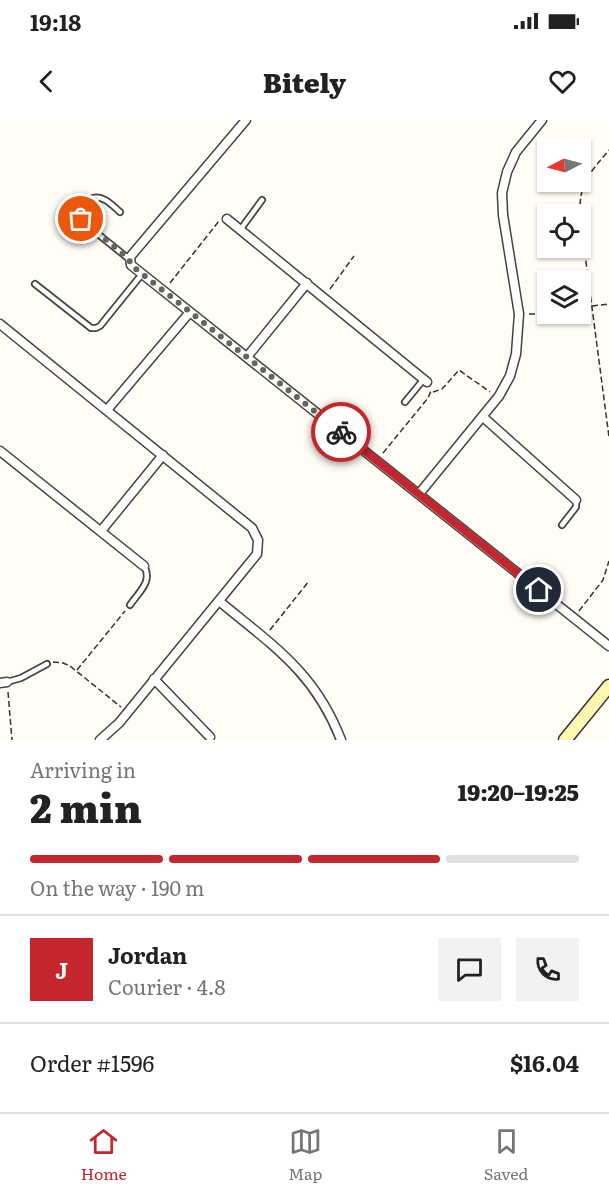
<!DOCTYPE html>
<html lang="en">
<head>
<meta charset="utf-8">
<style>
  :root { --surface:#fff; --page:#f2f2f2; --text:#222; --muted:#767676; --line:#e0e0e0; --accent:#c4262e }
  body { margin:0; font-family:Literata,serif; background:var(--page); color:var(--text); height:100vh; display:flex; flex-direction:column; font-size:22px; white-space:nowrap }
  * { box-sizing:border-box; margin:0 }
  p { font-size:20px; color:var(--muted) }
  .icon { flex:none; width:33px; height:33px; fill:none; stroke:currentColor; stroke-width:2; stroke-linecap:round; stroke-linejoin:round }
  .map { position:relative; height:620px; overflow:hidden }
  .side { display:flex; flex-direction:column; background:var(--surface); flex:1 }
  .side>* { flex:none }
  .needle { width:39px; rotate:264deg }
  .fabs { position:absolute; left:537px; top:18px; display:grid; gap:12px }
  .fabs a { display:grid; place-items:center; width:54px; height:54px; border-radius:0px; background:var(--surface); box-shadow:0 2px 4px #0004; font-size:30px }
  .pin { position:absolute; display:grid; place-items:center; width:51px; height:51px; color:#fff; margin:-26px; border:3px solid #fff; border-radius:50%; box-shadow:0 2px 6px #0007 }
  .courier { position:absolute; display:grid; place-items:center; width:60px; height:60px; margin:-30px; border:4px solid #c4262e; border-radius:50%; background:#fff; color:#222; box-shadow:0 2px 8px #0007 }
  .overview em { font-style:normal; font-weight:800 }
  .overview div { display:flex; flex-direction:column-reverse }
  .overview { display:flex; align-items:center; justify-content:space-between; height:102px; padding:0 30px }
  h1 { font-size:39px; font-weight:800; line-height:45px }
  .bar { display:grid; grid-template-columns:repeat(4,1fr); gap:9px 6px; align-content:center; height:72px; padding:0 30px }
  .bar i { height:8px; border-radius:4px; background:var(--line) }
  .bar .active { background:var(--accent) }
  .bar p { grid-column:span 4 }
  .line { display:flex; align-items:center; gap:15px; padding:0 30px; border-top:2px solid var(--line) }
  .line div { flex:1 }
  .round { display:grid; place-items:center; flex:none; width:63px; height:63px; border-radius:0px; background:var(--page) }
  .status { display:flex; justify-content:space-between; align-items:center; height:42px; padding:0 30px; background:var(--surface); direction:ltr }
  .status svg { height:16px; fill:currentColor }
  header { display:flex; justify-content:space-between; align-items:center; height:78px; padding:0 30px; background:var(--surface); font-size:27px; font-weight:800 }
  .menu { display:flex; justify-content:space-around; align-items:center; height:84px; border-top:2px solid var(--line); background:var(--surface); font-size:16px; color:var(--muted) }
  .menu a { display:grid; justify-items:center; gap:3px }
  .menu .active { color:var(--accent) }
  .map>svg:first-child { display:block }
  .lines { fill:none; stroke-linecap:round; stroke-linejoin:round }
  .lane-casing { stroke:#444; stroke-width:8 }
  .street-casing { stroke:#444; stroke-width:11 }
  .secondary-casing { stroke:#333; stroke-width:15 }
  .path { stroke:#333; stroke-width:1.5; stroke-dasharray:6 3; stroke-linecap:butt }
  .lane { stroke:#fff; stroke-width:4.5 }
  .street { stroke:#fff; stroke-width:8 }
  .secondary { stroke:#fff6b0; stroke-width:12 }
  .done { stroke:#646461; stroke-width:6; stroke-dasharray:0 10.8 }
  .route { stroke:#c4262e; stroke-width:8 }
</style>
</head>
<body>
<div class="status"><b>19:18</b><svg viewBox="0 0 49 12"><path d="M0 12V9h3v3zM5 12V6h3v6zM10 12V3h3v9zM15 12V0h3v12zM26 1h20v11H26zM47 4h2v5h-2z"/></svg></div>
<header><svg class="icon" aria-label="back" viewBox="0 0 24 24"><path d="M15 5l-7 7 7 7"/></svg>Bitely<svg class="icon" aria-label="heart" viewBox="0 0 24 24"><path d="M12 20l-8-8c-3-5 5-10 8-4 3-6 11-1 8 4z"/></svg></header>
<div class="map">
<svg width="609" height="620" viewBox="0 0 609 620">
  <rect width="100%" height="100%" fill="#fffdf5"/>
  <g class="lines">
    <g class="lane-casing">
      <path id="lane" d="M120,92C112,85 103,75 93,78L81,96L83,102L129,139
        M240,110L262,80
        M35,164L91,208H96L100,206L142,154
        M405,282L424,259
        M562,405L576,387V380
        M130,485C139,472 153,461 144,446
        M7,562L21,558L47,544"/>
    </g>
    <g class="street-casing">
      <path id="street" d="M246,0L130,137L131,145L609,526
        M227,99L427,262
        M0,204L252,408L258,420L257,434L119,603L100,620
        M247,237L307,163
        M107,290L190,192
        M483,297L576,380
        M0,331L144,446
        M419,374L499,276L510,256L516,234L519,194L503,95L502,73L507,52L516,32L542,0
        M101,411L163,335
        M219,481C272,525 315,552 341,620
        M154,559L210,617
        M0,563L7,562"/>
    </g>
    <g class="secondary-casing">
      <path id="secondary" d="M565,620L609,566"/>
    </g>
    <path class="path" d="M538,21L548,29
      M580,52L586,57
      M580,94C579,62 590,53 609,30
      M580,96L609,317
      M170,163L219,101
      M330,169L354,136
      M592,186L609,184
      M529,194L592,195
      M433,272L442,269L459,250L490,272
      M383,333L428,278L431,271
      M579,491L603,460L609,441
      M270,510L309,461
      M53,542L63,543L70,546L121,587
      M77,550L125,491
      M8,572L12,620"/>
    <use href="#lane" class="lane"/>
    <use href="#street" class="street"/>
    <use href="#secondary" class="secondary"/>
  </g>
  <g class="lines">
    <path class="done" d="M81,99L129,139L131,145L341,312"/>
    <path class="route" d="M341,312L539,470"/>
  </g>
</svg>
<div class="fabs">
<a><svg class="needle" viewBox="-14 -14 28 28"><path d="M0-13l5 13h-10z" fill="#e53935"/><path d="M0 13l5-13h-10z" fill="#767676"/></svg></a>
<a><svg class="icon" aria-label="locate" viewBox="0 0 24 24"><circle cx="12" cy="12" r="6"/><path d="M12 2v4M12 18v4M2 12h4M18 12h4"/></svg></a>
<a><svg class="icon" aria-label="layers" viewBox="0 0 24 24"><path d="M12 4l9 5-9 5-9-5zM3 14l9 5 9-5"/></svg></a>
</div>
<div class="pin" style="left:81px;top:99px;background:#ea580c"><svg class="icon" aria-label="bag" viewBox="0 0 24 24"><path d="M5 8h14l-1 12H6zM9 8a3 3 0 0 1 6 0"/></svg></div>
<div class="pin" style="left:539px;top:470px;background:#1f2937"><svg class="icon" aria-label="home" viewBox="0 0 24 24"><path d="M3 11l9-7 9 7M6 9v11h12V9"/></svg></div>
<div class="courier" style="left:341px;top:312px"><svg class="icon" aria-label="bike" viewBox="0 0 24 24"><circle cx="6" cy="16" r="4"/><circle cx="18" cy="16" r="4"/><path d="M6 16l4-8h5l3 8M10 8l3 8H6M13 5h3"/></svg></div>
</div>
<section class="side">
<div class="overview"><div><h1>2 min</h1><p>Arriving in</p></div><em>19:20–19:25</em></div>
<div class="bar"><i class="active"></i><i class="active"></i><i class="active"></i><i></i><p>On the way · 190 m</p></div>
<div class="line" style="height:108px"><b class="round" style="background:var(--accent);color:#fff">J</b><div><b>Jordan</b><p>Courier · 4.8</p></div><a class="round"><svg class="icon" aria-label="chat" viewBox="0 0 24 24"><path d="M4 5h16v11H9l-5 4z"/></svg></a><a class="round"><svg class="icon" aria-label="phone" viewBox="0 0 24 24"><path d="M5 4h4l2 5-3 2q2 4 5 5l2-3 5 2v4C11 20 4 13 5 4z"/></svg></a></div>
<div class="line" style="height:78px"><div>Order #1596</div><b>$16.04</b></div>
</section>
<nav class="menu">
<a class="active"><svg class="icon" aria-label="home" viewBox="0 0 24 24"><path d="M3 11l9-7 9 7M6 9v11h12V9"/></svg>Home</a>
<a><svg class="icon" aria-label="map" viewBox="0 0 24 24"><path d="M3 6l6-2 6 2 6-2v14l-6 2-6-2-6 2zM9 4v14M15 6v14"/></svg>Map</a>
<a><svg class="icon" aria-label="saved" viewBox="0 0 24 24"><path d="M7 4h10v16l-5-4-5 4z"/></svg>Saved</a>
</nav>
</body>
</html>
